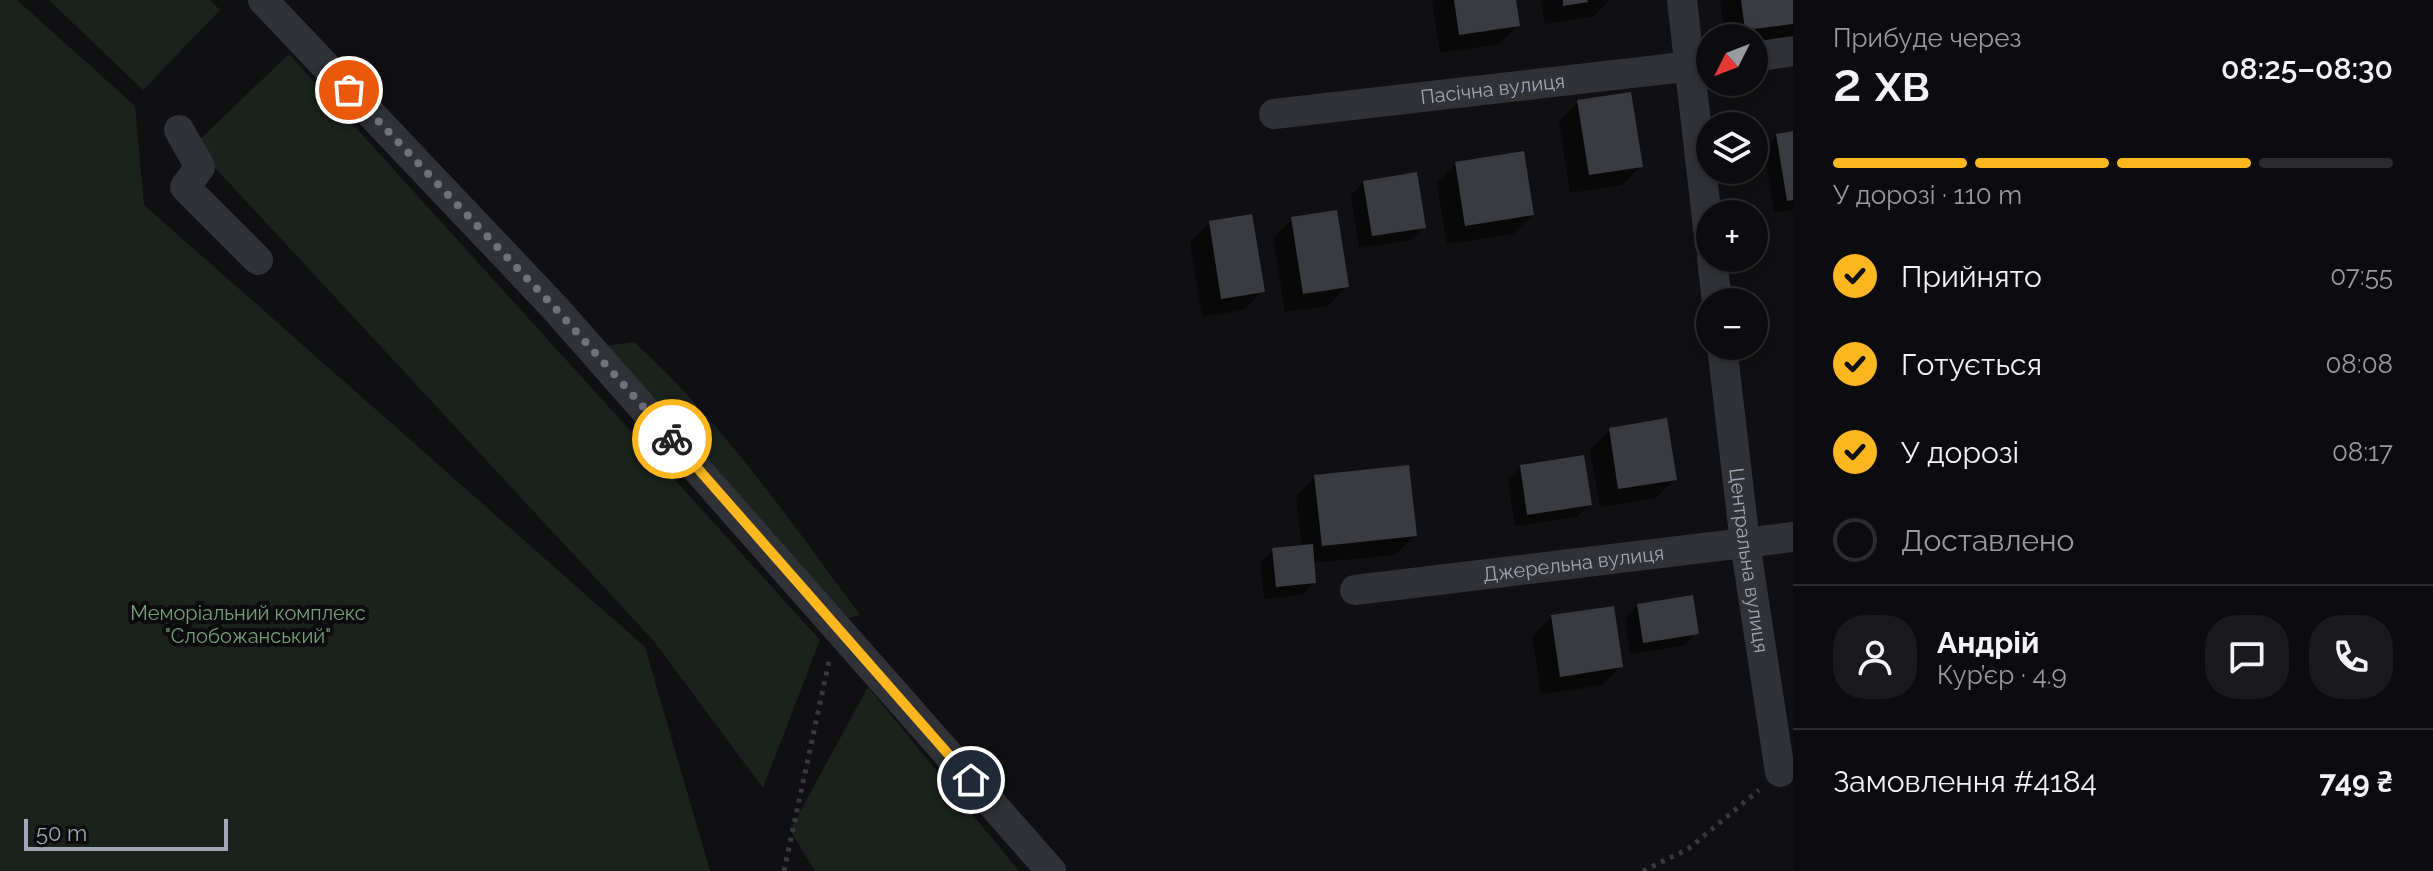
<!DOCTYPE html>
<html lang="uk">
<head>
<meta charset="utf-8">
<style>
  :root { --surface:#0c0c0e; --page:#1a1a1c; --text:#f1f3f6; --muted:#9a9b9e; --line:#2c2c2e; --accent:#fcb61e }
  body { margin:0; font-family:Raleway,sans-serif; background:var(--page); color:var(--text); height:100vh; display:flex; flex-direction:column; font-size:30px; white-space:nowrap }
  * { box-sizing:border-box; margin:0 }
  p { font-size:26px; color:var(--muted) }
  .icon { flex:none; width:44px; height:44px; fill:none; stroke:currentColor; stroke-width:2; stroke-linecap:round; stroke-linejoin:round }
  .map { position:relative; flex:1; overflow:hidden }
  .side { display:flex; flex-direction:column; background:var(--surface); width:640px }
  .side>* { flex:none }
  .needle { width:52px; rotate:228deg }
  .buttons { position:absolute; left:1696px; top:24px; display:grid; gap:16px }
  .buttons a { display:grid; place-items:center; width:72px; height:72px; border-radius:50%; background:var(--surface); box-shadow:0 4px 12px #0003,0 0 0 2px var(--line); font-size:40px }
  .scale { position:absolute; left:24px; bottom:20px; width:204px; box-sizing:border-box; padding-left:8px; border:4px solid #a1a6b4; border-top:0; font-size:22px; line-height:28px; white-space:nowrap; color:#a1a6b4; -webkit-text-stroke:6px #0c0b0d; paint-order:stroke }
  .pin { position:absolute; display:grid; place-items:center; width:68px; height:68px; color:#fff; margin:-34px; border:4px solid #fff; border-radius:50%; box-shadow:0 2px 8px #0007 }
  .courier { position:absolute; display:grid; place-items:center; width:80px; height:80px; margin:-40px; border:6px solid #fcb61e; border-radius:50%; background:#fff; color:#222; box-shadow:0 2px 10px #0007 }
  .headline em { font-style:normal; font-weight:600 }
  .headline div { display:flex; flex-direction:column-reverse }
  .headline { display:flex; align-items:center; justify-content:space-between; height:136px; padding:0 40px }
  h1 { font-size:52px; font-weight:600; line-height:60px }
  .bar { display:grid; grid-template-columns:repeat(4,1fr); gap:12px 8px; align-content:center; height:96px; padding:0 40px }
  .bar i { height:10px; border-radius:6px; background:var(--line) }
  .bar .active { background:var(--accent) }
  .bar p { grid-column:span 4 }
  .line { display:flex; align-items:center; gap:20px; padding:0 40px; border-top:2px solid var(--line) }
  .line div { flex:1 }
  .round { display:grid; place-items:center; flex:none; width:84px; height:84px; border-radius:32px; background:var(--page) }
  ol { padding:0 40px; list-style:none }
  li { display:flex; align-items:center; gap:24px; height:88px }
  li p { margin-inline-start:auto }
  li .icon { padding:8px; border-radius:50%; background:var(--accent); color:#111; stroke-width:4 }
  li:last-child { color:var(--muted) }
  li i { width:44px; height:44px; border:4px solid var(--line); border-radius:50% }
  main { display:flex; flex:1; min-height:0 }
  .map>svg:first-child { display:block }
  .green { fill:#1b221c }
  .shadow { fill:#0007 }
  .building { fill:#3a3b40 }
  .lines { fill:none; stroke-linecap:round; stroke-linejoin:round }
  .path { stroke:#37393e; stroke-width:5; stroke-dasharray:4 6; stroke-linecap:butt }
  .minor { stroke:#313237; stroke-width:30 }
  .done { stroke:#6e727b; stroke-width:8; stroke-dasharray:0 14.4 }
  .route { stroke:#fcb61e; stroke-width:10 }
  .labels { text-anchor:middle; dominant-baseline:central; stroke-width:8; stroke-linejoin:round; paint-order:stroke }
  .street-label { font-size:20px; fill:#a1a6b4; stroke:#0c0b0d }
  .park-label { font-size:20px; fill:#76a07a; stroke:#0c0b0d }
</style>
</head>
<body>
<main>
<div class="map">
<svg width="1793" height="871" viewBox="0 0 1793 871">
  <rect width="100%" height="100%" fill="#101012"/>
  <path class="green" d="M0,0H17L135,106L144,205L645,647L710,871H0Z
    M49,0H210L220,10L143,90Z
    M289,54L820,640L763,788L653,640L194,145Z
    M634,342C722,422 789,519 860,615L848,618L605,346Z
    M868,687L1019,871H815L790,830Z"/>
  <path class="shadow" d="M1432,0H1514L1518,25L1499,44L1440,53Z
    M1541,0H1610L1594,16L1545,24Z
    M1720,0H1793V39L1754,45V38H1725Z
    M1578,102L1641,166L1622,185L1570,193L1559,121Z
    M1793,133V210L1774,213L1764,149L1777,136Z
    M1456,163L1532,215L1513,234L1447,244L1437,183Z
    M1364,182L1424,227L1411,240L1359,248L1351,195Z
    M1292,219L1347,286L1328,306L1285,312L1273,238Z
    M1210,223L1263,291L1244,310L1202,317L1190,242Z
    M1610,430L1675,479L1656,498L1600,507L1590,449Z
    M1521,467L1590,504L1577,517L1515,526L1508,479Z
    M1315,477L1415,536L1395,555L1313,563L1314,582L1302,595L1264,599L1260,563L1273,550L1302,547L1296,496Z
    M1638,606L1697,633L1684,646L1630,654L1625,619Z
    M1552,617L1621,666L1602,685L1541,695L1532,636Z"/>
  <path class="building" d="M1454,0H1516L1520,26L1459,35Z
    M1563,0H1587L1588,2L1563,6Z
    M1741,0H1793V24L1745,30Z
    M1631,92L1643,167L1589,175L1577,100Z
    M1793,131V200L1787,201L1776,134Z
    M1524,151L1534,215L1465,226L1455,162Z
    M1417,172L1426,228L1372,236L1363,181Z
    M1337,210L1349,287L1303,294L1291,217Z
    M1252,214L1265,292L1221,299L1209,221Z
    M1667,418L1677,480L1618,489L1609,428Z
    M1584,455L1592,505L1527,515L1520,465Z
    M1409,465L1417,536L1322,546L1314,475Z
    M1313,544L1316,583L1276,587L1272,548Z
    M1693,595L1699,634L1643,643L1637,604Z
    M1614,606L1623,667L1560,677L1551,615Z"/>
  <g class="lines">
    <path class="path" d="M784,871L829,661
      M1643,871L1688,849L1759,790"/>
    <g class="minor">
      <path d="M263,0L555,308L1051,871"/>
      <path d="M1682,0L1710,245"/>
      <path d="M1754,57L1793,51"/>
      <path id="s1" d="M1274,114L1710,64"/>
      <path d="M179,130L200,167L185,187L258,260"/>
      <path d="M1712,258L1717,302"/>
      <path id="s2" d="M1722,346L1745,543L1780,772"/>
      <path id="s3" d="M1355,590L1793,537"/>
    </g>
  </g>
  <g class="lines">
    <path class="done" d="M349,90L555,308L672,439"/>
    <path class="route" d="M672,439L971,780"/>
  </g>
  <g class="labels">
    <g class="street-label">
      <text stroke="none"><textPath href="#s1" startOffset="220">Пасічна вулиця</textPath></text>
      <text stroke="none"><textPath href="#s2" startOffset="216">Центральна вулиця</textPath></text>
      <text stroke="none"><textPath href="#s3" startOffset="220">Джерельна вулиця</textPath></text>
    </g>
    <g class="park-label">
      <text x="248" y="613">Меморіальний комплекс<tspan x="248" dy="23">"Слобожанський"</tspan></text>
    </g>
  </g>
</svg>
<div class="buttons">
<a><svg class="needle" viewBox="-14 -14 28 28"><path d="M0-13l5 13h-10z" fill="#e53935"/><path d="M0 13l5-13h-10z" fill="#9a9b9e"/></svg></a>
<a><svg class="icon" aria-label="layers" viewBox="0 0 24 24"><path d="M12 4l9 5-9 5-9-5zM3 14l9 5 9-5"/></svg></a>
<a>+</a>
<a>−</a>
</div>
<div class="scale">50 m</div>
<div class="pin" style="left:349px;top:90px;background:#ea580c"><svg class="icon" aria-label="bag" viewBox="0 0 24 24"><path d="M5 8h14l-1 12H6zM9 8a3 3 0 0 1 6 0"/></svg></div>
<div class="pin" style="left:971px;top:780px;background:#1f2937"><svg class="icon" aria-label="home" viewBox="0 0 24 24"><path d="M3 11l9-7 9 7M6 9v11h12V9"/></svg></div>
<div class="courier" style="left:672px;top:439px"><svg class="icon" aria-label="bike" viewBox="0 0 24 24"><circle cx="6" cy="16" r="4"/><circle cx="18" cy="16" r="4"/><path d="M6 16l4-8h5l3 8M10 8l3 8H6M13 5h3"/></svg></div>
</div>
<section class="side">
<div class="headline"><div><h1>2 хв</h1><p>Прибуде через</p></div><em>08:25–08:30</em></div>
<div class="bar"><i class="active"></i><i class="active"></i><i class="active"></i><i></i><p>У дорозі · 110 m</p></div>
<ol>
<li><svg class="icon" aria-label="check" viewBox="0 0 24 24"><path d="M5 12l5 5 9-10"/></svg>Прийнято<p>07:55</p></li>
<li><svg class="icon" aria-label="check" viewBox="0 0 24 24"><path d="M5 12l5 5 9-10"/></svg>Готується<p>08:08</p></li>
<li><svg class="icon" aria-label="check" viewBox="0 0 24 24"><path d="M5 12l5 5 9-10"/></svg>У дорозі<p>08:17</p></li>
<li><i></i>Доставлено</li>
</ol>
<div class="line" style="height:144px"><a class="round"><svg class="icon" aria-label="person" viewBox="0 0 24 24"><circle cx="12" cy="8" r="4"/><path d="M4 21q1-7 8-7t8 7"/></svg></a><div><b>Андрій</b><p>Кур’єр · 4.9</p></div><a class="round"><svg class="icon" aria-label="chat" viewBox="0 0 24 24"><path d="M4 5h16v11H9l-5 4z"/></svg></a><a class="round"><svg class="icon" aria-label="phone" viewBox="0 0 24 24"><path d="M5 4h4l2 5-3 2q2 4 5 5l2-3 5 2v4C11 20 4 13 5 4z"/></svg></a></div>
<div class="line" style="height:104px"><div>Замовлення #4184</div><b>749 ₴</b></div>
</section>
</main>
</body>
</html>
